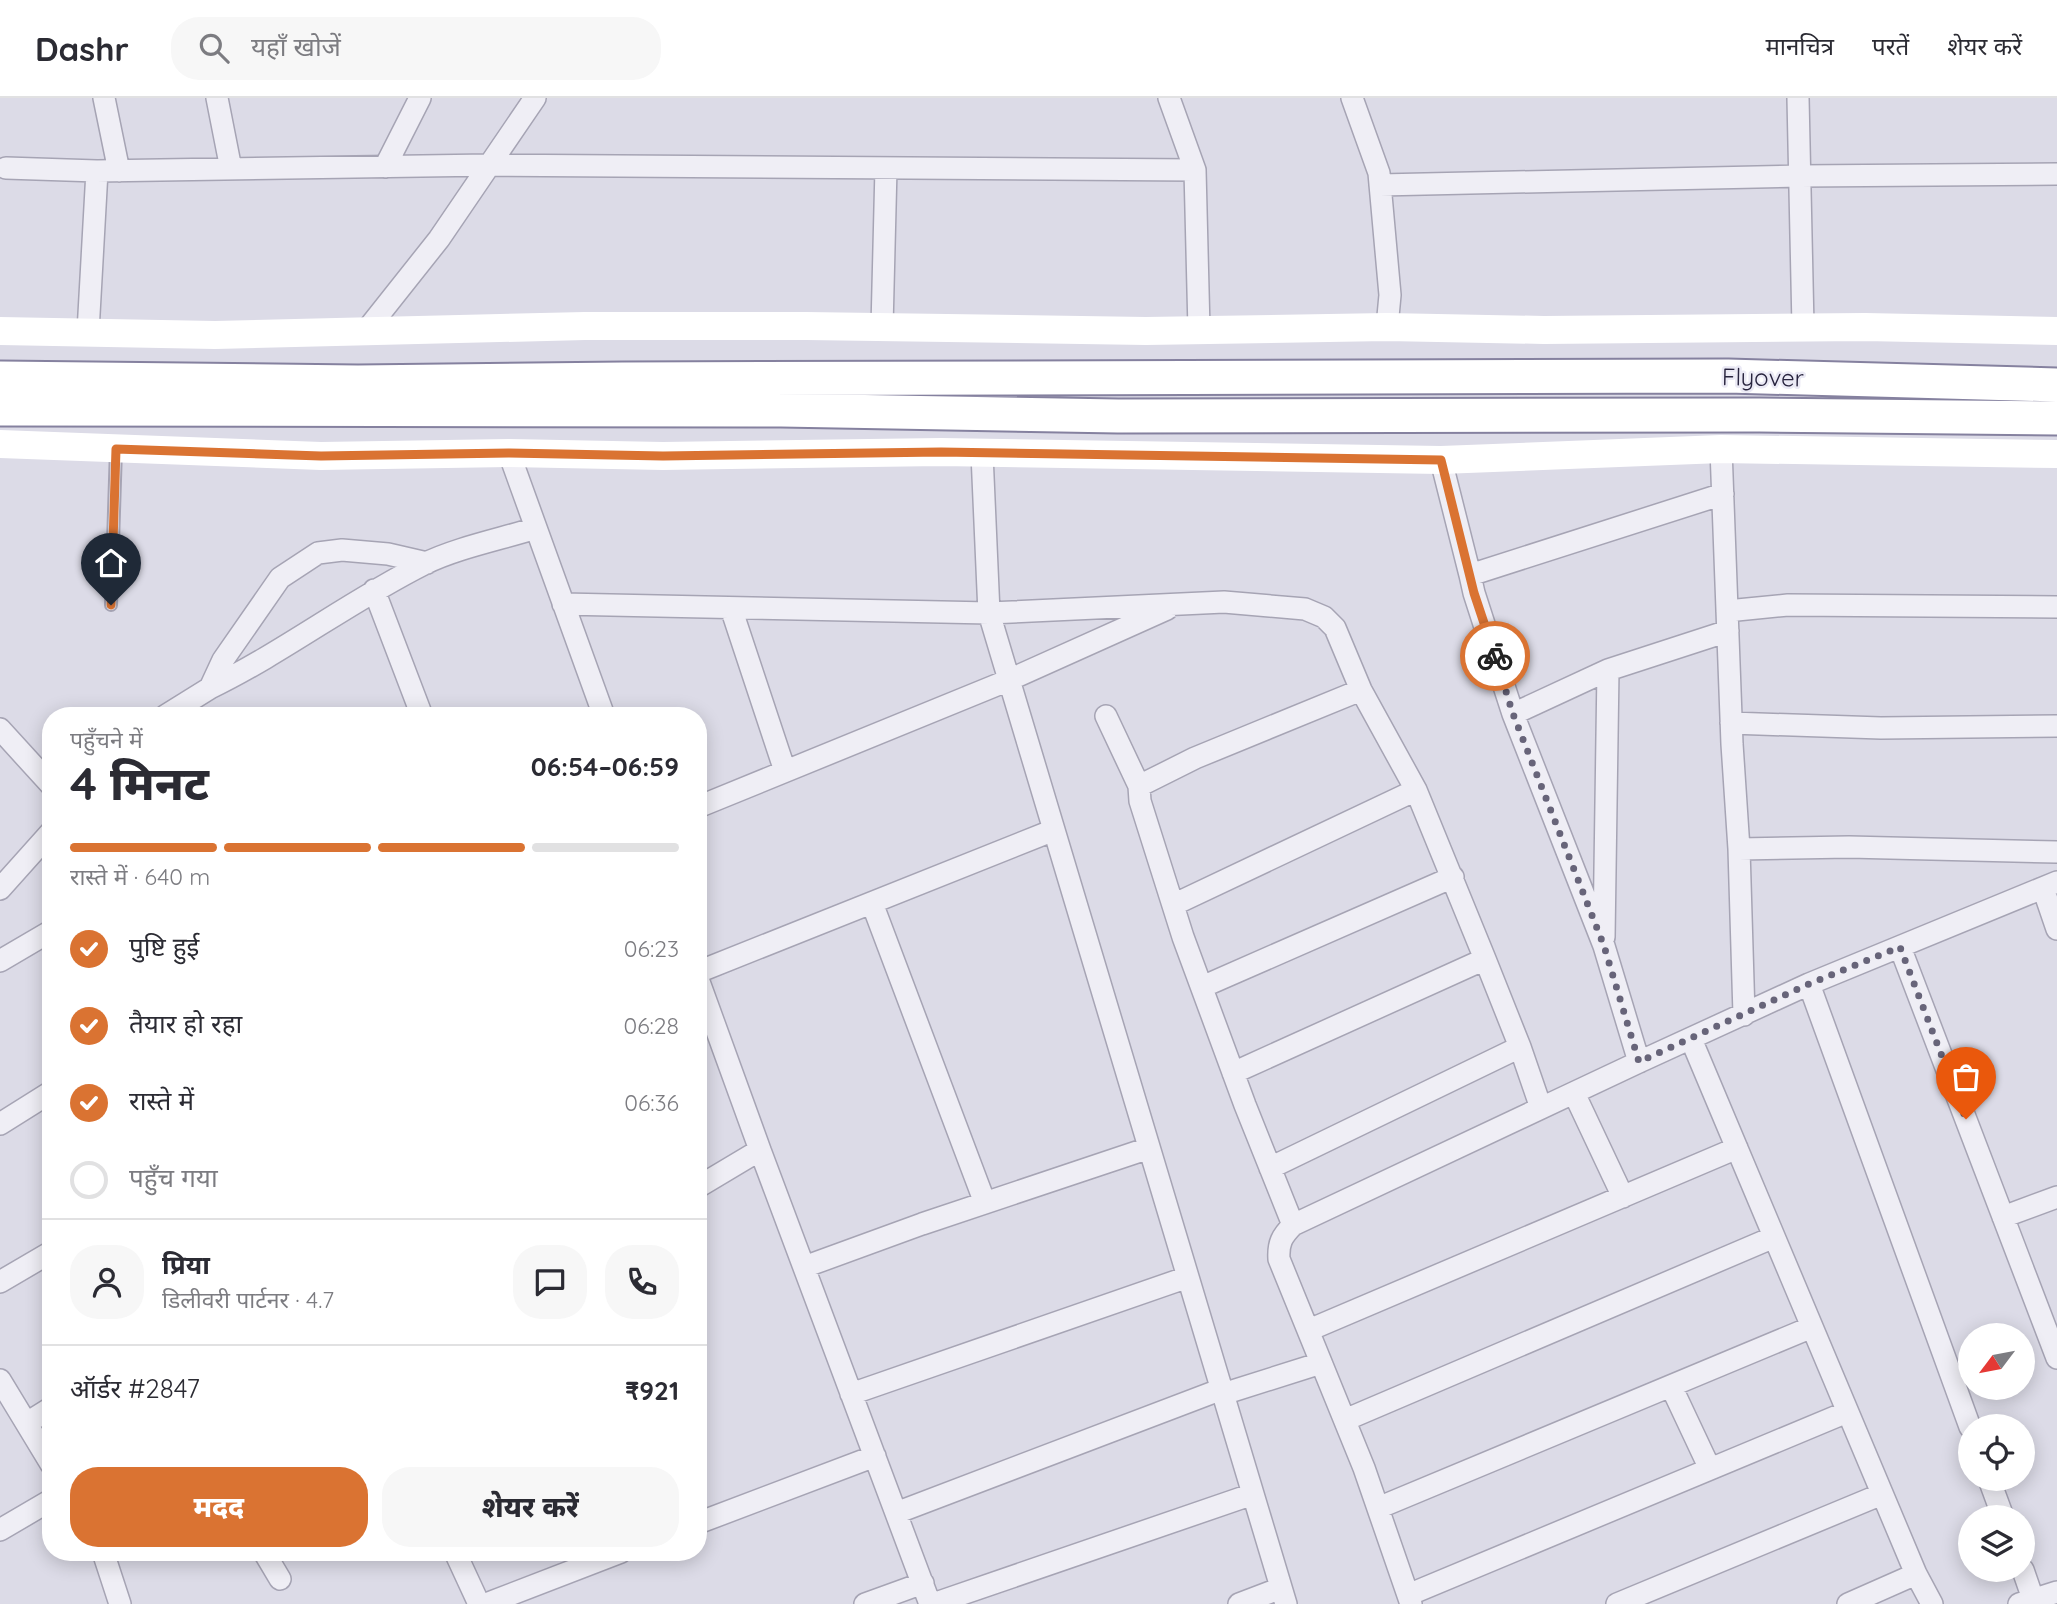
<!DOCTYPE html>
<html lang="hi">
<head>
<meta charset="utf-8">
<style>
  :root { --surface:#fff; --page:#f7f7f7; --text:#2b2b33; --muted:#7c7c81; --line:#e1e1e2; --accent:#da7332 }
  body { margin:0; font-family:Quicksand,"Noto Sans Devanagari",sans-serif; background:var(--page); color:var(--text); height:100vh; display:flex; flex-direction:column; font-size:26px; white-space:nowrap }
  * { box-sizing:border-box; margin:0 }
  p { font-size:23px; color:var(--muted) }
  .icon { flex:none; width:38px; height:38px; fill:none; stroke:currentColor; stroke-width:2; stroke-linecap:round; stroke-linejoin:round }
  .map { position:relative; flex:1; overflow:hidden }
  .drawer { position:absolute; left:42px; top:609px; width:665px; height:854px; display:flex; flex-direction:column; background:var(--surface); border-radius:28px; box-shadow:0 4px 18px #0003 }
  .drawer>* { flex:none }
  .needle { width:46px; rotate:238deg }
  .tools { position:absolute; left:1958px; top:1225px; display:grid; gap:14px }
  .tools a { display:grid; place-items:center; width:77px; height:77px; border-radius:50%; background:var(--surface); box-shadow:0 4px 18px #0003; font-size:35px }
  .pin { position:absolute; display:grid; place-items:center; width:60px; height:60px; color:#fff; margin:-72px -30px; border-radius:50% 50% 50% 0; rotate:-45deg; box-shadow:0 0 7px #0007 }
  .pin .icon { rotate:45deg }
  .courier { position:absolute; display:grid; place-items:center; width:70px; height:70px; margin:-35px; border:5px solid #da7332; border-radius:50%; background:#fff; color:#222; box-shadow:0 2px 9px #0007 }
  .head em { font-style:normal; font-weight:800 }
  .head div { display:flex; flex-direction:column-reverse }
  .head { display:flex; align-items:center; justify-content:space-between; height:119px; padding:0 28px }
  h1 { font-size:46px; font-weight:800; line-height:52px }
  .bar { display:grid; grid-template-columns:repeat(4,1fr); gap:10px 7px; align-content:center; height:84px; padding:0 28px }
  .bar i { height:9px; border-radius:5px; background:var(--line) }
  .bar .selected { background:var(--accent) }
  .bar p { grid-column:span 4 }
  .line { display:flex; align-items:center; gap:18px; padding:0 28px; border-top:2px solid var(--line) }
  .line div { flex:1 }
  .round { display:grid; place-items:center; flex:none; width:74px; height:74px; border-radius:28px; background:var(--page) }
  ol { padding:0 28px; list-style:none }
  li { display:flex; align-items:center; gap:21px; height:77px }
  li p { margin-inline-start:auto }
  li .icon { padding:7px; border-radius:50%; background:var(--accent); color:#fff; stroke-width:4 }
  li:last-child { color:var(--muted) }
  li i { width:38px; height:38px; border:4px solid var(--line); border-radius:50% }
  .primary-button { display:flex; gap:14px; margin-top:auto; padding:14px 28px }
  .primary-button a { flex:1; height:80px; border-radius:28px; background:var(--accent); color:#fff; font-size:28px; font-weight:800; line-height:80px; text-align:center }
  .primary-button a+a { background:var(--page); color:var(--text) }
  header { display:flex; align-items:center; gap:42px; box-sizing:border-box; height:98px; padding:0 35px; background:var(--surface); border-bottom:2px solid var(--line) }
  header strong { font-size:33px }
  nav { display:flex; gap:38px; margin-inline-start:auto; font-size:24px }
  .search { width:490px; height:63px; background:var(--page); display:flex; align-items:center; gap:18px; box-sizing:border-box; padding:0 24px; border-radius:28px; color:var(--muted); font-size:26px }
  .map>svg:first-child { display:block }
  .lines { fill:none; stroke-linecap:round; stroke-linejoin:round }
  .service-casing { stroke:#a6a4b4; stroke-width:14 }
  .minor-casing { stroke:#a6a4b4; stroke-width:24 }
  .trunk-casing { stroke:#85819f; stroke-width:37 }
  .service { stroke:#efeef5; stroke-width:10 }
  .minor { stroke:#efeef5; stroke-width:21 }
  .secondary { stroke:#fff; stroke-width:28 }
  .trunk { stroke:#fff; stroke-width:33 }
  .done { stroke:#676479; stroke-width:7; stroke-dasharray:0 12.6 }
  .route { stroke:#da7332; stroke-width:9 }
  .labels { text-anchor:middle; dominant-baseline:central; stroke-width:5; stroke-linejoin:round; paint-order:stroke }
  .street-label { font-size:24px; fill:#28243e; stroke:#ebeaf5 }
</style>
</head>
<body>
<header>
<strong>Dashr</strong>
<div class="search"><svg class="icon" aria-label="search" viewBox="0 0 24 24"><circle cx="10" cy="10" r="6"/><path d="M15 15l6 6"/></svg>यहाँ खोजें</div>
<nav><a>मानचित्र</a><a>परतें</a><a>शेयर करें</a></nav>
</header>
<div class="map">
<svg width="2057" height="1506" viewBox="0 0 2057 1506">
  <rect width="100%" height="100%" fill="#dcdbe7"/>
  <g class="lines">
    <g class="service-casing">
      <path id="service" d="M111,507L116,351"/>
    </g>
    <g class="minor-casing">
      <path id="minor" d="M104,0L119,73
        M217,0L231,71
        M1169,0L1195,72L1199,232
        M1352,0L1379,75L1390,197L1387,229
        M1798,0L1803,229
        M385,69L420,0
        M6,70L97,73
        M1380,87L1799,78L2057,76
        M882,229L886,70
        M366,233L439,141L535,0
        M88,234L97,73L489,67L1195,72
        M1721,351L1732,646L1739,751L1849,749L2057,754
        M509,355L604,618
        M982,356L989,515L1286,1506
        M1441,362L1470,477
        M427,465L388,456L342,452L318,455L280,480L223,562L210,590C284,554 350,503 424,466C456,450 501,441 536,430
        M374,492L422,618
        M563,506L989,515L1224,504L1305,511L1324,519L1335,530L1361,592L1416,692L1485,861L1520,949L1541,1010
        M731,510L785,673
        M1727,513L1788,507L2057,509
        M1513,616L1608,572
        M165,618L210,590
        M1106,618L1139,688
        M1731,625L1881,630L2057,628
        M0,631L51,687
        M698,709L1009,582L1167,511
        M1739,751L1744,917
        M2043,790L2057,831
        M0,791L51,734
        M872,805L985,1105
        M1173,807L1416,692
        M1604,839L1608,572L1728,533
        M1900,849L2057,1260
        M0,863L51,833
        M698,874L1054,732
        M698,881L760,1052L930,1506
        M1809,886L1970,1329
        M1202,889L1453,779
        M1691,941L1916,1476L1932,1506
        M1639,964L1604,848L1513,616L1474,495L1470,477L1723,396
        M1233,975L1485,861
        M1574,995L1623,1099
        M0,1026L51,994
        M1270,1070L1520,949
        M698,1089L760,1052
        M2003,1119L2057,1099
        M1293,1127L1245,1007L1183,839L1140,703L1139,688L1195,660L1361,592
        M804,1169L922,1126L1149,1050
        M0,1184L51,1154
        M1309,1232L1737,1050
        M0,1282L51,1366
        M1671,1288L1710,1371
        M851,1296L1188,1179
        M1223,1296L1321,1265
        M1345,1322L1774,1139
        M27,1325L51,1310
        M1989,1381L2003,1419
        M1378,1410L1812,1229
        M896,1415L1222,1291
        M698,1425L875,1358
        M0,1432L51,1402
        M103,1454L120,1506
        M264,1454L280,1481
        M455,1454L479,1506
        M2023,1472L2033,1501
        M1408,1497L1847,1314
        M486,1506L621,1454
        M865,1506L923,1485
        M933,1506L1253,1396
        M1239,1506L1281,1490
        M1411,1506L1364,1370L1279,1161C1278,1145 1282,1138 1293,1127L1639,964L1809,886L2057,784
        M1617,1506L1882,1396
        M1848,1506L1916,1476
        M2019,1506L2057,1494"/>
    </g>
    <g class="trunk-casing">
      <path id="trunk" d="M0,280L358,284L623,281L1728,278L2057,287
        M0,311L781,312L1118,318L1759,317L2057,320"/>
    </g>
    <use href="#service" class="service"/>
    <use href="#minor" class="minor"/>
    <path class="secondary" d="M0,233L215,237L585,228H806L1146,233L1387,229L1544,232L1865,229L2057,233
      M0,346L321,358L509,355L663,358L941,354L1441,362L1721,351L2057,356"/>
    <use href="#trunk" class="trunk"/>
  </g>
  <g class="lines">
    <path class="done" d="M1495,558L1513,616L1604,848L1639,964L1809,886L1900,849L1966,1021"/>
    <path class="route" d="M111,507L116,351L321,358L509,355L663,358L941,354L1441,362L1474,495L1495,558"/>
  </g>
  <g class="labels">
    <g class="street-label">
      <text transform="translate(1763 279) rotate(1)">Flyover</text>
    </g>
  </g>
</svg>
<div class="tools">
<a><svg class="needle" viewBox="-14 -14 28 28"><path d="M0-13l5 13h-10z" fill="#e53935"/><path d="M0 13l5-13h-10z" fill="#7c7c81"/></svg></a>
<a><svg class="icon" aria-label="locate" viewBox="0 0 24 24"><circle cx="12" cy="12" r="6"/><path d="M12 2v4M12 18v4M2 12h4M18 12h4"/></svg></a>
<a><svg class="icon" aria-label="layers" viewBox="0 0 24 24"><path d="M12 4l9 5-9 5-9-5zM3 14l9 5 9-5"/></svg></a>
</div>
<div class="pin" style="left:1966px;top:1021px;background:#ea580c"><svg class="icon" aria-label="bag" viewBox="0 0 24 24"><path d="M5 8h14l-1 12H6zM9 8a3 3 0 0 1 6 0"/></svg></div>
<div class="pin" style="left:111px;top:507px;background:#1f2937"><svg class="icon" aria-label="home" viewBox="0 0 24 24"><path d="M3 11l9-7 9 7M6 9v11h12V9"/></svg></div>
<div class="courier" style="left:1495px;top:558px"><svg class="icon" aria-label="bike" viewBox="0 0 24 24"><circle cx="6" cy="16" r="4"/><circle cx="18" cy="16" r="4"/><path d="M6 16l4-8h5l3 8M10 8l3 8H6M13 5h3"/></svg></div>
<section class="drawer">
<div class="head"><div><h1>4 मिनट</h1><p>पहुँचने में</p></div><em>06:54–06:59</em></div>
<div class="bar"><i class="selected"></i><i class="selected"></i><i class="selected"></i><i></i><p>रास्ते में · 640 m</p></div>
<ol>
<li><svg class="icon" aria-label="check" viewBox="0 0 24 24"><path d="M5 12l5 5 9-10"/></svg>पुष्टि हुई<p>06:23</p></li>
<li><svg class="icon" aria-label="check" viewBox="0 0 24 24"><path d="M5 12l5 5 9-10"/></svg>तैयार हो रहा<p>06:28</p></li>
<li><svg class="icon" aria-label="check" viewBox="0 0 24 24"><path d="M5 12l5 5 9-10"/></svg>रास्ते में<p>06:36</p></li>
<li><i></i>पहुँच गया</li>
</ol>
<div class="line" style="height:126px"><a class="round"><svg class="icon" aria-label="person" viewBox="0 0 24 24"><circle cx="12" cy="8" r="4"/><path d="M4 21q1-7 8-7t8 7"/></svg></a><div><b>प्रिया</b><p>डिलीवरी पार्टनर · 4.7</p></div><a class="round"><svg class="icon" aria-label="chat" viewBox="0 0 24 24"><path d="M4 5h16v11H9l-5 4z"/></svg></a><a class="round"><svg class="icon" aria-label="phone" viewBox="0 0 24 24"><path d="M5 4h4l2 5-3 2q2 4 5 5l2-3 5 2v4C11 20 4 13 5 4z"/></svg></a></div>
<div class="line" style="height:91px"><div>ऑर्डर #2847</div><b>₹921</b></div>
<div class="primary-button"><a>मदद</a><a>शेयर करें</a></div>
</section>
</div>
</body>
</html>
